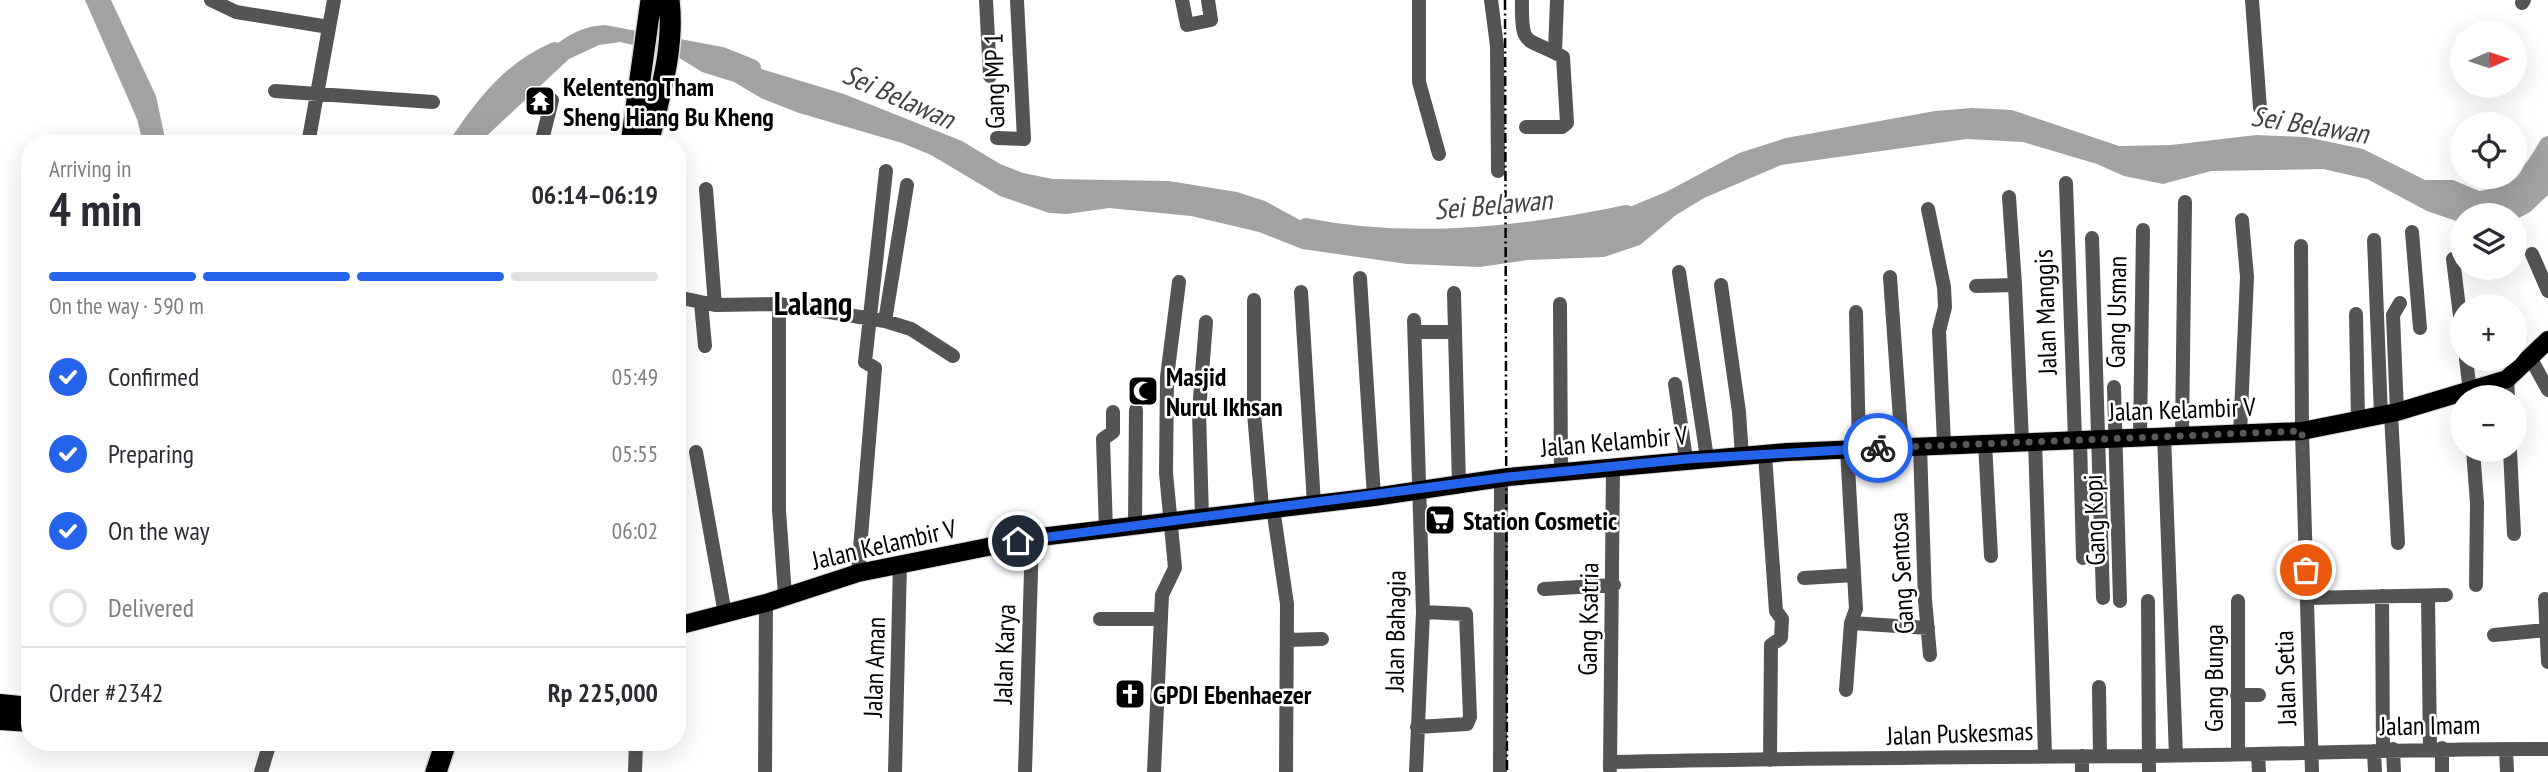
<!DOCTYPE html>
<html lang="en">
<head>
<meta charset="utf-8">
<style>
  :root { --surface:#fff; --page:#f7f7f7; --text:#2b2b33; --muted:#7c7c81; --line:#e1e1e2; --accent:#2563eb }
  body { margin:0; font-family:"PT Sans Narrow",sans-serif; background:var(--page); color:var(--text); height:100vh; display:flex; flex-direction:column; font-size:26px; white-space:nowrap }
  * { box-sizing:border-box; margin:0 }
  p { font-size:23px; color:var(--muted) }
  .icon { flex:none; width:38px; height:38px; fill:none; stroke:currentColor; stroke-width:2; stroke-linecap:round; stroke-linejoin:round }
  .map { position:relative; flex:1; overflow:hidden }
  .side { position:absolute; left:21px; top:135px; width:665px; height:616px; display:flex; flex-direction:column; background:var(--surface); border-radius:28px; box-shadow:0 7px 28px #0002 }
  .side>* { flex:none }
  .needle { width:46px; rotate:87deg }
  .tools { position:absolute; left:2450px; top:21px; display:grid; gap:14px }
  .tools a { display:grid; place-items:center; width:77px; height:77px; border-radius:50%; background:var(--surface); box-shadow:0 7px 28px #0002; font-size:35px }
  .pin { position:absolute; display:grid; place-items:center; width:60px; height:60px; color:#fff; margin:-30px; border:4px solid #fff; border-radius:50%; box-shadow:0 2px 7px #0007 }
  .courier { position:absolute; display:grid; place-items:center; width:70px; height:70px; margin:-35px; border:5px solid #2563eb; border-radius:50%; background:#fff; color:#222; box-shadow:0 2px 9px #0007 }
  .summary em { font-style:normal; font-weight:600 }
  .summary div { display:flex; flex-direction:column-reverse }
  .summary { display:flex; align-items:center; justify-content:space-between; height:119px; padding:0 28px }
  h1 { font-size:46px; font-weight:600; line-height:52px }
  .bar { display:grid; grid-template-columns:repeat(4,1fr); gap:10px 7px; align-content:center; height:84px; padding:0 28px }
  .bar i { height:9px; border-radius:5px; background:var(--line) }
  .bar .on { background:var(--accent) }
  .bar p { grid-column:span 4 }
  .line { display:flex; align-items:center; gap:18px; padding:0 28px; border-top:2px solid var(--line) }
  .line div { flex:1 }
  ol { padding:0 28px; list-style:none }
  li { display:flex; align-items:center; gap:21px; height:77px }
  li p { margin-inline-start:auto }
  li .icon { padding:7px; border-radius:50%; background:var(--accent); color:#fff; stroke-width:4 }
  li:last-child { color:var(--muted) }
  li i { width:38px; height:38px; border:4px solid var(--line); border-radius:50% }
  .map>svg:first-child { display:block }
  .water { fill:#a2a2a2 }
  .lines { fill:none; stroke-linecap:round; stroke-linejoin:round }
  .river { stroke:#a2a2a2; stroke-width:18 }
  .major-casing { stroke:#dbdbdb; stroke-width:20 }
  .highway-casing { stroke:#dbdbdb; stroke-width:24 }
  .minor { stroke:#545454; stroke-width:14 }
  .major { stroke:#000; stroke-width:18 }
  .highway { stroke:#000; stroke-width:21 }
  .rail { stroke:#000; stroke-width:2.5; stroke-dasharray:10 3.5 2 3.5; stroke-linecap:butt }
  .done { stroke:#595959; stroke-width:7; stroke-dasharray:0 12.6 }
  .route { stroke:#2563eb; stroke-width:9 }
  .labels { text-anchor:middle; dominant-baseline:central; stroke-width:5; stroke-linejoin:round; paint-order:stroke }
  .street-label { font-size:26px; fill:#000; stroke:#fff }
  .poi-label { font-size:26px; font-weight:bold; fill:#000; stroke:#fff; text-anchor:start }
  .water-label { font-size:28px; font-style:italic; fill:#434343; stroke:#fff }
  .district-label { font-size:33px; font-weight:bold; fill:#000; stroke:#fff }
</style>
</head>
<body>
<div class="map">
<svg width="2548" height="772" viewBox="0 0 2548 772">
  <rect width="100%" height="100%" fill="#fff"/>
  <path class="water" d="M85,0H111L156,96L166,143H143L137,119Z
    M605,25L675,38L692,52L728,59L844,94L962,141L1000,164L1023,173L1053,179L1169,181L1237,192L1265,201L1309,225L1352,237L1480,236L1596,221L1668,191L1739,153L1786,138L1935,111L1972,108L2012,110L2119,146L2171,145L2256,135L2306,137L2363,149L2425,180H2453L2489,195L2505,194L2525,182L2541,161L2548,138V195L2530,212L2517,219L2515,215H2462V223L2427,211L2367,179L2323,169L2211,171L2163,184L2124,176L2097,164L2023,142L1967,139L1781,165L1704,198L1676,215L1640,245L1604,257L1527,260L1480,267L1407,264L1302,249L1259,232L1191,216L1109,208L1067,214L1049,213L1000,196L931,155L902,143L799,113L761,98L734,82L702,72L673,54L620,42L599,45L569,59L479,143L457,144C474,115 495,99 520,77C547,54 566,27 605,25Z"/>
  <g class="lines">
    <path class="river" d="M664,45L722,56L752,68
      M458,144C484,105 511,70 555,51
      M2481,200C2514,196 2533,173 2548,145
      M1306,227C1410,248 1523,236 1626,214"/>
    <g class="major-casing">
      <path id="major" d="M677,626L766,603L858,573L1032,538L1374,497L1508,477L1787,452L2302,431L2397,412L2507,379L2548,340
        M0,703L30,706
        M0,721L30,723"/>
    </g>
    <g class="highway-casing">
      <path id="highway" d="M631,144L651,0
        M648,144C659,97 675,49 669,0
        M436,772L446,742"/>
    </g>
    <path class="minor" d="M211,0L236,12L329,27
      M986,0L990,76
      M1182,0L1187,25L1211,20L1208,0
      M1419,0V82L1439,154
      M1491,0L1497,46L1498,171
      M1522,0C1521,50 1526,36 1563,57L1567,123L1562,127H1526
      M2252,0L2260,108
      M2522,3L2524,0
      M1555,52L1557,0
      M275,91L433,102
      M997,138L1024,139L1017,0
      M308,144L334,0
      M541,144L552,100
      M2066,183L2075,439
      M706,189L715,305
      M2009,197L2015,285
      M1928,209L1944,287L1945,307L1939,331L1944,443
      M2412,232L2420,328
      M2092,238L2103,598
      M2374,240L2381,415
      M2301,246L2302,431L2312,772
      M2532,254L2548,291
      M2453,259L2462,332
      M1679,272L1707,458
      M1890,277L1902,448
      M1360,278L1374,497
      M1721,285L1739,412L1742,457
      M1976,286L2015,285L2022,441
      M1301,292L1314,504
      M1454,293L1459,485
      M677,297L715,305L779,304L885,321L911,329L953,356
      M1254,300V413L1262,508
      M701,303L705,346
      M779,304V510L785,596
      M1560,304L1561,472
      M1856,312L1859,449
      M2356,314L2358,420
      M1414,320L1423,612L1416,772
      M885,321L907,185
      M1415,332H1455
      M2466,359L2470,392
      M2531,359L2548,390
      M2507,379L2508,397
      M1675,384L1686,459
      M2114,387L2120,601
      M2397,412L2393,315L2400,303
      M2391,414L2398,543
      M2164,435L2176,755
      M2182,435L2185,202
      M2240,435L2247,277L2242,220
      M2140,436L2143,230
      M2080,439L2083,558
      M2035,440L2045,755
      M1985,442L1991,556
      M1920,446L1925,600L1930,655
      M2473,450L2477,503L2476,585
      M2510,450L2514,534
      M696,452L725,614
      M1765,455L1776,611L1782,619L1781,638L1771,645L1770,760
      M1273,508L1287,604L1286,772
      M1202,518L1199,411L1206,322
      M1135,526L1136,410
      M1106,530L1103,439L1113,432V412
      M858,573L875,368L865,362L886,171
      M1804,578L1854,575
      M1544,589L1614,585
      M2382,596L2383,750
      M2428,596L2430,749
      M2307,598L2446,595
      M2545,599L2548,662
      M2148,601L2149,772
      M2238,601V754
      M1100,619H1160
      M1851,623L1928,628
      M2494,635L2546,630
      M1287,640L1322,639
      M2099,687L2100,755
      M1846,690L1851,623L1856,609L1847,449
      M2237,695H2259
      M1417,727L1467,724L1470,717L1466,614L1423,612
      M2442,748V772
      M2393,749L2394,772
      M2506,749L2507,772
      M2374,751L2375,772
      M2258,754L2259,772
      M1610,762C1790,758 1971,757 2151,756C2283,755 2415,748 2548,749
      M1610,769L1613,466
      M261,772L270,742
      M635,772L636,742
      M765,772L766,603
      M895,772L900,564
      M1025,772L1032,538
      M1154,772L1162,595L1175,568L1166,473L1167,377L1179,282
      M1500,772L1501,478
      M2082,772V756"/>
    <use href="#major" class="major"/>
    <use href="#highway" class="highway"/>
    <path class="rail" d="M1505,0L1507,772"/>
  </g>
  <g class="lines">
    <path class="done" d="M1878,448L2302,431L2306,570"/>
    <path class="route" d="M1018,541L1508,477L1686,459L1878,448"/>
  </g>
  <defs>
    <g id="temple-square" transform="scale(1.575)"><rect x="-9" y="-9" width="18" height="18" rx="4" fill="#000" stroke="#fff"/><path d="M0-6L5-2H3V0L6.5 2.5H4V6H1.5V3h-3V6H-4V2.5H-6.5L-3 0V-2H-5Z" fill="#fff"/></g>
    <g id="mosque-square" transform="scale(1.575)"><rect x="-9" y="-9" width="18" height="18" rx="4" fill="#000" stroke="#fff"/><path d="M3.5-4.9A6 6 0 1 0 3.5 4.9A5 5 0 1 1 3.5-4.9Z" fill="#fff"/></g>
    <g id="supermarket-square" transform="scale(1.575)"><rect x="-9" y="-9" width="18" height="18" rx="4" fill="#000" stroke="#fff"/><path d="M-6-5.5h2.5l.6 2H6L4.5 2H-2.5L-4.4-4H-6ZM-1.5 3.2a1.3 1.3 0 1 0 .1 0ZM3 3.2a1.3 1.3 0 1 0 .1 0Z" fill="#fff"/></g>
    <g id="church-square" transform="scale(1.575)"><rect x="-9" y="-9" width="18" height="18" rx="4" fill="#000" stroke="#fff"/><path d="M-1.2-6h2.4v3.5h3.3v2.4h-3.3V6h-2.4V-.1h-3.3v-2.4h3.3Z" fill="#fff"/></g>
  </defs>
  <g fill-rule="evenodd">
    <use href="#temple-square" x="540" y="101"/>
    <use href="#mosque-square" x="1143" y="391"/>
    <use href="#supermarket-square" x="1440" y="520"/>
    <use href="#church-square" x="1130" y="694"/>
  </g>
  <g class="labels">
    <g class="street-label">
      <text transform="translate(994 81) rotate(-91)">Gang MP 1</text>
      <text transform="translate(2045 312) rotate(-92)">Jalan Manggis</text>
      <text transform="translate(2116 312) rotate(-89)">Gang Usman</text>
      <text transform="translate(2182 409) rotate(-2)">Jalan Kelambir V</text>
      <text transform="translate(1614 441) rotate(-5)">Jalan Kelambir V</text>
      <text transform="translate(2094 520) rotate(-92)">Gang Kopi</text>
      <text transform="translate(884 544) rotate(-13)">Jalan Kelambir V</text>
      <text transform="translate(1901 573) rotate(-93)">Gang Sentosa</text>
      <text transform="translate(1588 619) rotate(-89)">Gang Ksatria</text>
      <text transform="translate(1395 631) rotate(-89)">Jalan Bahagia</text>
      <text transform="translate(1004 654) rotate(-88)">Jalan Karya</text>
      <text transform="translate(874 667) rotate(-88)">Jalan Aman</text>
      <text transform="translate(2213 678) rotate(-90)">Gang Bunga</text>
      <text transform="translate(2285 678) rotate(-92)">Jalan Setia</text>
      <text transform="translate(2430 725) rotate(-1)">Jalan Imam</text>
      <text transform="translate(1960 733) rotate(-2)">Jalan Puskesmas</text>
    </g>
    <g class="poi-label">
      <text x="563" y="86">Kelenteng Tham<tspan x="563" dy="30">Sheng Hiang Bu Kheng</tspan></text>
      <text x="1166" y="376">Masjid<tspan x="1166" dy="30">Nurul Ikhsan</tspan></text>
      <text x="1463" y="520">Station Cosmetic</text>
      <text x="1153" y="694">GPDI Ebenhaezer</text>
    </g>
    <g class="water-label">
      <text transform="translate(899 96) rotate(24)">Sei Belawan</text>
      <text transform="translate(2310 124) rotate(9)">Sei Belawan</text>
      <text transform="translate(1493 204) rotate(-5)">Sei Belawan</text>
    </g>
    <g class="district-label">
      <text x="813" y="302">Lalang</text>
    </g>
  </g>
</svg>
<div class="tools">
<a><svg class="needle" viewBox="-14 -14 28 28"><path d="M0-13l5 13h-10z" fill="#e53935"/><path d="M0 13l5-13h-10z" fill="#7c7c81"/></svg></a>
<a><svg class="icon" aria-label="locate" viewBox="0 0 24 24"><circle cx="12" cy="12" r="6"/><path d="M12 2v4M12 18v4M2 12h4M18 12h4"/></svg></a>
<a><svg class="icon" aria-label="layers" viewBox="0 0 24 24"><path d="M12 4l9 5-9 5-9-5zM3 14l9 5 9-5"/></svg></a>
<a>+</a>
<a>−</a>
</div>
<div class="pin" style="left:2306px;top:570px;background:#ea580c"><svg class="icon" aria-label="bag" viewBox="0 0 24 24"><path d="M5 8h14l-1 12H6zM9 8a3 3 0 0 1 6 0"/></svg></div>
<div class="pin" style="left:1018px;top:541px;background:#1f2937"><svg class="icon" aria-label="home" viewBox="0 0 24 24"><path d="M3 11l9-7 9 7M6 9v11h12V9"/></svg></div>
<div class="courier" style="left:1878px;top:448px"><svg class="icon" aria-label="bike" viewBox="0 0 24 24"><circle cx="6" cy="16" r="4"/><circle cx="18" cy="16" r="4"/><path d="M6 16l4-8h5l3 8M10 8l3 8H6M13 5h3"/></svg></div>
<section class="side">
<div class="summary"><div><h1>4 min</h1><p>Arriving in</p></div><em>06:14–06:19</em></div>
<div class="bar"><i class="on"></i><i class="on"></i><i class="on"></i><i></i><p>On the way · 590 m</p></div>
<ol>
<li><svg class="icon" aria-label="check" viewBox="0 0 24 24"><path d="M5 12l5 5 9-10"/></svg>Confirmed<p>05:49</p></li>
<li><svg class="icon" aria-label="check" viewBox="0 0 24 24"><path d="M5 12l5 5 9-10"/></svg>Preparing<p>05:55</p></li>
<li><svg class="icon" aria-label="check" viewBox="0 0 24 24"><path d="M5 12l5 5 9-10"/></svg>On the way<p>06:02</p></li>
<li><i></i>Delivered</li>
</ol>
<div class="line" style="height:91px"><div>Order #2342</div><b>Rp 225,000</b></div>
</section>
</div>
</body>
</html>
